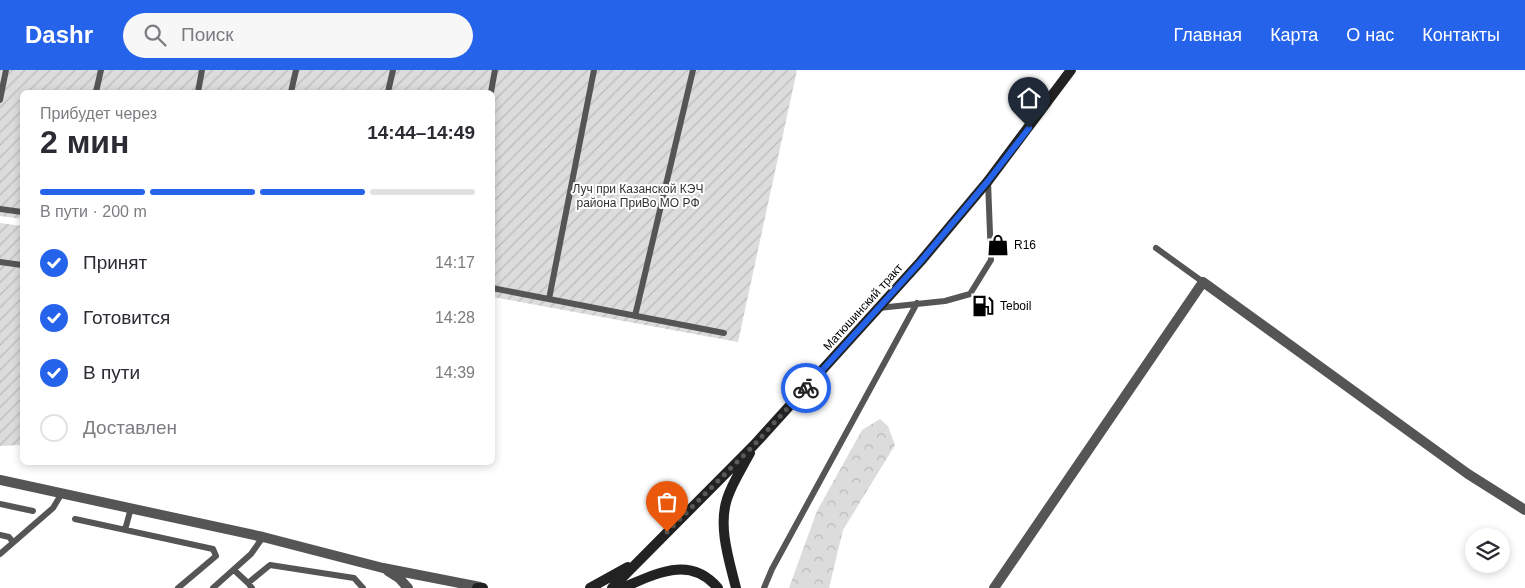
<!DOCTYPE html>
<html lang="ru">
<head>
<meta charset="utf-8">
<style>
  :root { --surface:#fff; --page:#f7f7f7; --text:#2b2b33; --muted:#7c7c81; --line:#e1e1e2; --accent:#2563eb }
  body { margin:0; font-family:Arial,sans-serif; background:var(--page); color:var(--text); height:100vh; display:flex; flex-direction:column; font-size:19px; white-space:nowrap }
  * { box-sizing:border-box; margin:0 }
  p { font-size:16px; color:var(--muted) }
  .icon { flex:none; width:28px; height:28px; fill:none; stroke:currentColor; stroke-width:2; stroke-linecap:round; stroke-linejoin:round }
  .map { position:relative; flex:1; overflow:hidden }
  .drawer { position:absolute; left:20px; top:20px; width:475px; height:375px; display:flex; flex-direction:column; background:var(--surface); border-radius:8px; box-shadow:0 2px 8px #0003 }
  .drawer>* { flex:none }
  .buttons { position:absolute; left:1465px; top:458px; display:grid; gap:10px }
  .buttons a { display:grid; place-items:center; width:45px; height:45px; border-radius:50%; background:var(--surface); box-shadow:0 2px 8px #0003; font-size:25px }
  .pin { position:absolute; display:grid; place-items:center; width:42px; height:42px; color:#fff; margin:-51px -21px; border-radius:50% 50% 50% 0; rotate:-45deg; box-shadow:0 0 5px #0007 }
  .pin .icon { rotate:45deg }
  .courier { position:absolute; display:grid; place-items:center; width:50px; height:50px; margin:-25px; border:4px solid #2563eb; border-radius:50%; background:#fff; color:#222; box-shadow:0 1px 6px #0007 }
  .summary em { font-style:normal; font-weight:700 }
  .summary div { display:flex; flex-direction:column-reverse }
  .summary { display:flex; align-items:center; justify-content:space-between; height:85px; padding:0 20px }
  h1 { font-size:32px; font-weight:700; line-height:38px }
  .bar { display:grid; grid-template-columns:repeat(4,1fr); gap:8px 5px; align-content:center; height:60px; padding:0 20px }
  .bar i { height:6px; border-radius:4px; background:var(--line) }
  .bar .on { background:var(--accent) }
  .bar p { grid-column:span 4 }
  ol { padding:0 20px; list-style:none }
  li { display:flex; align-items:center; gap:15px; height:55px }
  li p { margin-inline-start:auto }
  li .icon { padding:5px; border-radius:50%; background:var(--accent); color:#fff; stroke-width:4 }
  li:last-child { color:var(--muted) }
  li i { width:28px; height:28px; border:2px solid var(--line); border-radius:50% }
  header { display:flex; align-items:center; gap:30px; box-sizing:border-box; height:70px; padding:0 25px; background:var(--accent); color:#fff }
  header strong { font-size:24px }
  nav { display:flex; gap:28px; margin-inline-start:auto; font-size:18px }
  .search { width:350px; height:45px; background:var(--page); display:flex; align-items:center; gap:12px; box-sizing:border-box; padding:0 18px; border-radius:28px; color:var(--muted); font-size:19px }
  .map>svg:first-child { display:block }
  .forest { fill:url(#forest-crowns) }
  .garden { fill:url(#garden-furrows) }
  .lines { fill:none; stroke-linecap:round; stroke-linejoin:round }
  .lane { stroke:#555; stroke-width:6 }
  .street { stroke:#555; stroke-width:10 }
  .secondary { stroke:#222; stroke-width:10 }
  .done { stroke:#595959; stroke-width:5; stroke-dasharray:0 9 }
  .route { stroke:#2563eb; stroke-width:6 }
  .labels { text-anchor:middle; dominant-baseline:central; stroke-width:4; stroke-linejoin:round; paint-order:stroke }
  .park-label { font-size:12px; fill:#333; stroke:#fff }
  .poi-label { font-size:12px; fill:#000; stroke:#fff; text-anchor:start }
  .street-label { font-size:12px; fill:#000; stroke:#fff }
</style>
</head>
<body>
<header>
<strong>Dashr</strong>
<div class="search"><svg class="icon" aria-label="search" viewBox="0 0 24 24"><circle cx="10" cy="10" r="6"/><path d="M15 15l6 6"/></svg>Поиск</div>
<nav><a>Главная</a><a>Карта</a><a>О нас</a><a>Контакты</a></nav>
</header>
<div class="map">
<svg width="1525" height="518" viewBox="0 0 1525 518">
  <defs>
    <pattern id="forest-crowns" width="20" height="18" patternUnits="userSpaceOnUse" patternTransform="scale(1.25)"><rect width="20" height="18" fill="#dcdcdc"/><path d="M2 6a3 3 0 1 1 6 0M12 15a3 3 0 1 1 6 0" fill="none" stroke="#bbb"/></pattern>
    <pattern id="garden-furrows" width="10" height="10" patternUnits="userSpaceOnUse" patternTransform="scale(1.25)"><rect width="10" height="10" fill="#dcdcdc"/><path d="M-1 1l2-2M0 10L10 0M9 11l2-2" fill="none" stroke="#bbb"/></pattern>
  </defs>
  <rect width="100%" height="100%" fill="#fff"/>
  <path class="forest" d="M880,349L888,356L895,375L843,460L829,518H789L817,441L862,360Z"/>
  <path class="garden" d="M0,0H797L738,272L493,227L492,22H22V149L0,146Z
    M0,153L22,156V375L0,376Z"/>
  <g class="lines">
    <path class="lane" d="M96,22L101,0
      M198,22L202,0
      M291,22L296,0
      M388,22L393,0
      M491,22L495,0
      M0,30L6,0
      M0,139L22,142
      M1156,178L1203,212
      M0,192L22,195
      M492,218L724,263
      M549,229L594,0
      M879,238L945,231L970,224L991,190L988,111
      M635,246L693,0
      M0,434L33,441
      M75,449L213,479L216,486L178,518
      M125,460L131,438
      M0,465L9,467L13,472
      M0,484L53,438L62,423
      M234,500L248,513
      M213,518L251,484L263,467
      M252,518L248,513L270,495L354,508L363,518
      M764,518L772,499L917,233"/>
    <path class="street" d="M0,410L263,467L383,498L480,517
      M388,501L399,508L408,518
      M994,518L1203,212L1468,404L1525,440"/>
    <path class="secondary" d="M477,518H483
      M590,518L628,497
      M612,518L754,375L921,191L988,111L1071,0
      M622,518C654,505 689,484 718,518
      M736,518C729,490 718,457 727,429C732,413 742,398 750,383"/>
  </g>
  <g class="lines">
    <path class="done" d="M667,462L754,375L806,318"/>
    <path class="route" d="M806,318L921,191L988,111L1029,58"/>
  </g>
  <defs>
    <g id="shop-bare" transform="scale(1.725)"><path d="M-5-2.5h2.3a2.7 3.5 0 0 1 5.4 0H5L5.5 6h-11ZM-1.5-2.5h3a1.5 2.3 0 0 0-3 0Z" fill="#000" stroke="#fff" stroke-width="2.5" paint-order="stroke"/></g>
    <g id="fuel-bare" transform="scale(1.725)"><path d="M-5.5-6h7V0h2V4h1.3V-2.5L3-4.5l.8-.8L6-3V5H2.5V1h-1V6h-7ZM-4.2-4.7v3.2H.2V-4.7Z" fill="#000" stroke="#fff" stroke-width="2.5" paint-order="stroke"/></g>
  </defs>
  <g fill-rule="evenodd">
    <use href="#shop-bare" x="998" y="175"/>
    <use href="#fuel-bare" x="983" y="236"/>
  </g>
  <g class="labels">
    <g class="park-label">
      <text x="638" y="119">Луч при Казанской КЭЧ<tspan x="638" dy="14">района ПриВо МО РФ</tspan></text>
    </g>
    <g class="poi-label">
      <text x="1014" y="175">R16</text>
      <text x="1000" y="236">Teboil</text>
    </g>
    <g class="street-label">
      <text transform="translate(863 237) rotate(-48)">Матюшинский тракт</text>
    </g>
  </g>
</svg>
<div class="buttons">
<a><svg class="icon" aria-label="layers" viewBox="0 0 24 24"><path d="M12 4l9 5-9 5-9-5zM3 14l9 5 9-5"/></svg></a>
</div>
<div class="pin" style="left:667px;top:462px;background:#ea580c"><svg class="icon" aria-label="bag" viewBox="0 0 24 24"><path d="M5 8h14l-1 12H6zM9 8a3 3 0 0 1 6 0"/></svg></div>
<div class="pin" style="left:1029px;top:58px;background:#1f2937"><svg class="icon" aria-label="home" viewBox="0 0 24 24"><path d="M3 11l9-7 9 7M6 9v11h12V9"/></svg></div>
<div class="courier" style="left:806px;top:318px"><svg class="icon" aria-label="bike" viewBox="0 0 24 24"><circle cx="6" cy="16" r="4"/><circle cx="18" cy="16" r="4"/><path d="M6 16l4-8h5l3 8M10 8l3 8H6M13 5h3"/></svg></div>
<section class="drawer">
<div class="summary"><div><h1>2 мин</h1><p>Прибудет через</p></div><em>14:44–14:49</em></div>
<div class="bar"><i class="on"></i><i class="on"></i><i class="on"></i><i></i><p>В пути · 200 m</p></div>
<ol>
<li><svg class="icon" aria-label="check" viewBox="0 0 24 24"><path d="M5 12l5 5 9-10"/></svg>Принят<p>14:17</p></li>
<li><svg class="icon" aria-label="check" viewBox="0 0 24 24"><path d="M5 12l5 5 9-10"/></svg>Готовится<p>14:28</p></li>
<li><svg class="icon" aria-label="check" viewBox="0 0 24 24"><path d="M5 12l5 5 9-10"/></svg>В пути<p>14:39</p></li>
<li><i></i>Доставлен</li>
</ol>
</section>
</div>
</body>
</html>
